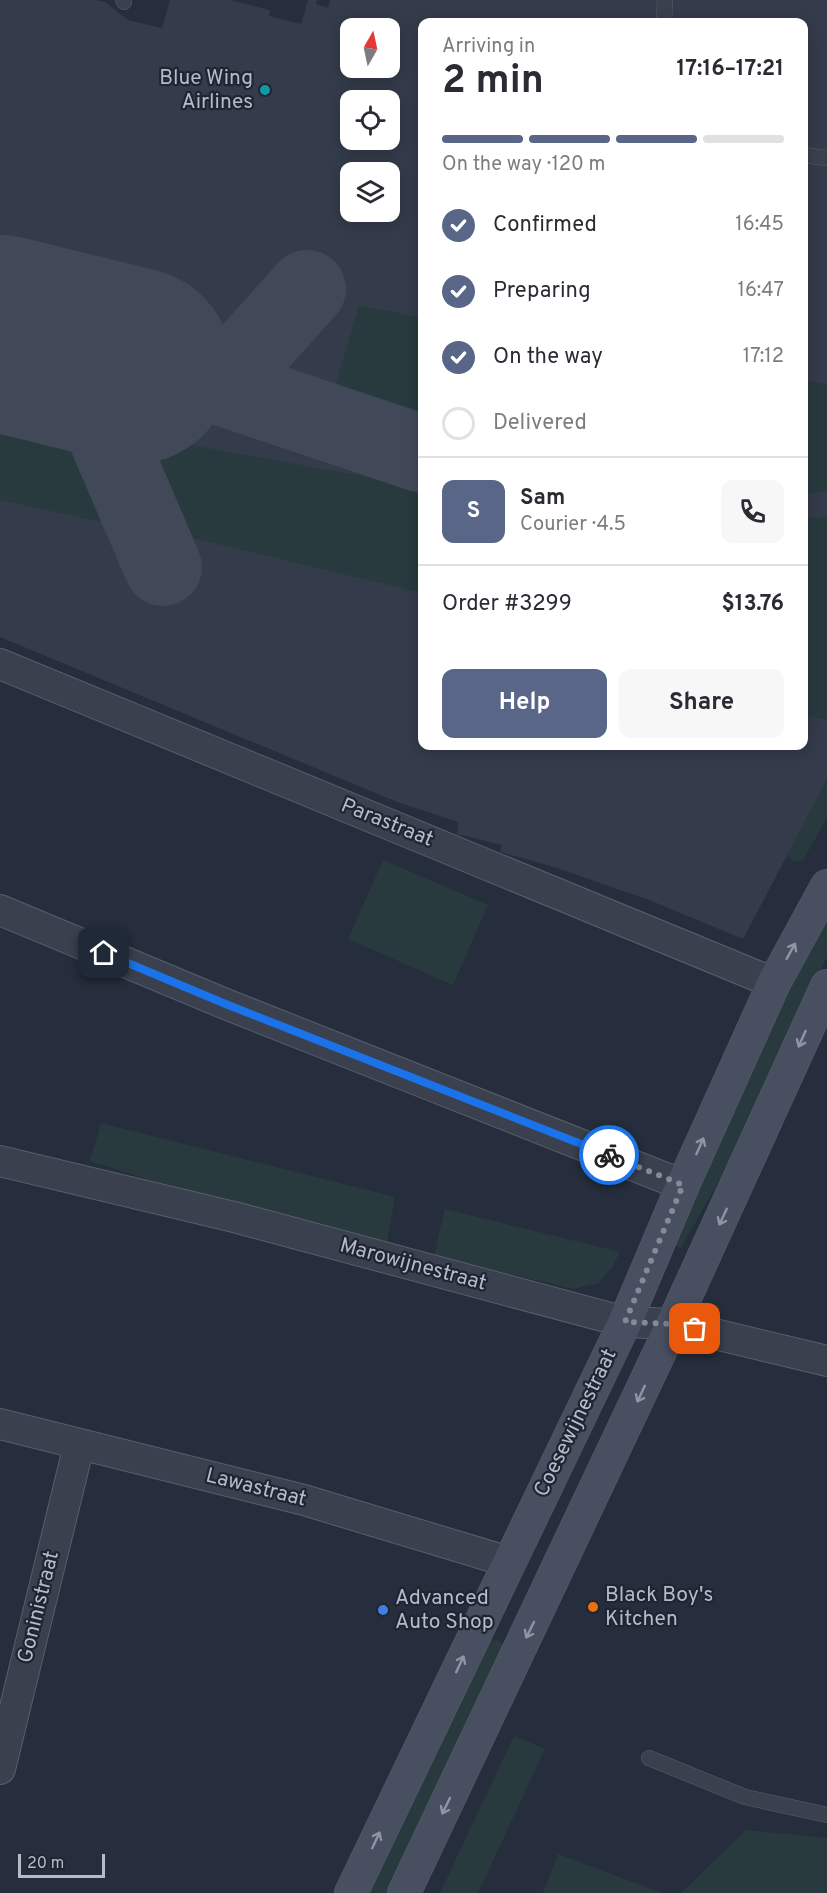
<!DOCTYPE html>
<html lang="en">
<head>
<meta charset="utf-8">
<style>
  :root { --surface:#fff; --page:#f7f7f7; --text:#2b2b33; --muted:#7c7c81; --line:#e1e1e2; --accent:#596688 }
  body { margin:0; font-family:Overpass,sans-serif; background:var(--page); color:var(--text); height:100vh; display:flex; flex-direction:column; font-size:22px; white-space:nowrap }
  * { box-sizing:border-box; margin:0 }
  p { font-size:20px; color:var(--muted) }
  .icon { flex:none; width:33px; height:33px; fill:none; stroke:currentColor; stroke-width:2; stroke-linecap:round; stroke-linejoin:round }
  .map { position:relative; flex:1; overflow:hidden }
  .side { position:absolute; left:418px; top:18px; width:390px; height:732px; display:flex; flex-direction:column; background:var(--surface); border-radius:12px; box-shadow:0 3px 15px #0003 }
  .side>* { flex:none }
  .needle { width:39px; rotate:9deg }
  .controls { position:absolute; left:340px; top:18px; display:grid; gap:12px }
  .controls a { display:grid; place-items:center; width:60px; height:60px; border-radius:12px; background:var(--surface); box-shadow:0 3px 15px #0003; font-size:30px }
  .scale { position:absolute; left:18px; bottom:15px; width:87px; box-sizing:border-box; padding-left:6px; border:3px solid #b6bbc8; border-top:0; font-size:16px; line-height:21px; white-space:nowrap; color:#b6bbc8; -webkit-text-stroke:4px #1f2532; paint-order:stroke }
  .pin { position:absolute; display:grid; place-items:center; width:51px; height:51px; color:#fff; margin:-26px; border-radius:12px; box-shadow:0 3px 9px #0006 }
  .courier { position:absolute; display:grid; place-items:center; width:60px; height:60px; margin:-30px; border:4px solid #1a73e8; border-radius:50%; background:#fff; color:#222; box-shadow:0 2px 8px #0007 }
  .summary em { font-style:normal; font-weight:700 }
  .summary div { display:flex; flex-direction:column-reverse }
  .summary { display:flex; align-items:center; justify-content:space-between; height:102px; padding:0 24px }
  h1 { font-size:39px; font-weight:700; line-height:45px }
  .bar { display:grid; grid-template-columns:repeat(4,1fr); gap:9px 6px; align-content:center; height:72px; padding:0 24px }
  .bar i { height:8px; border-radius:4px; background:var(--line) }
  .bar .current { background:var(--accent) }
  .bar p { grid-column:span 4 }
  .line { display:flex; align-items:center; gap:15px; padding:0 24px; border-top:2px solid var(--line) }
  .line div { flex:1 }
  .round { display:grid; place-items:center; flex:none; width:63px; height:63px; border-radius:12px; background:var(--page) }
  ol { padding:0 24px; list-style:none }
  li { display:flex; align-items:center; gap:18px; height:66px }
  li p { margin-inline-start:auto }
  li .icon { padding:6px; border-radius:50%; background:var(--accent); color:#fff; stroke-width:4 }
  li:last-child { color:var(--muted) }
  li i { width:33px; height:33px; border:3px solid var(--line); border-radius:50% }
  .action { display:flex; gap:12px; margin-top:auto; padding:12px 24px }
  .action a { flex:1; height:69px; border-radius:12px; background:var(--accent); color:#fff; font-size:24px; font-weight:700; line-height:69px; text-align:center }
  .action a+a { background:var(--page); color:var(--text) }
  .map>svg:first-child { display:block }
  .airport { fill:#343b4a; fill-rule:evenodd }
  .green { fill:#283a3e }
  .lines { fill:none; stroke-linecap:round; stroke-linejoin:round }
  .taxiway { stroke:#414958; stroke-width:78 }
  .runway { stroke:#414958; stroke-width:196 }
  .service-casing { stroke:#585e6b; stroke-width:16 }
  .minor-casing { stroke:#585e6b; stroke-width:32 }
  .secondary-casing { stroke:#585e6b; stroke-width:34 }
  .service { stroke:#3a404d; stroke-width:15 }
  .minor { stroke:#3a404d; stroke-width:30 }
  .secondary { stroke:#484f60; stroke-width:33 }
  .oneway { stroke:#9095a4 }
  .done { stroke:#848a97; stroke-width:6; stroke-dasharray:0 10.8 }
  .route { stroke:#1a73e8; stroke-width:8 }
  .culture-dot { fill:#0f9aa8; stroke:#1f2532; stroke-width:2 }
  .food-dot { fill:#e8710a; stroke:#1f2532; stroke-width:2 }
  .shop-dot { fill:#3f7fe0; stroke:#1f2532; stroke-width:2 }
  .labels { text-anchor:middle; dominant-baseline:central; stroke-width:4.5; stroke-linejoin:round; paint-order:stroke }
  .poi-label { font-size:21px; fill:#b6bbc8; stroke:#1f2532; text-anchor:start }
  .street-label { font-size:21px; fill:#b6bbc8; stroke:#1f2532 }
</style>
</head>
<body>
<div class="map">
<svg width="827" height="1893" viewBox="0 0 827 1893">
  <rect width="100%" height="100%" fill="#262e3d"/>
  <path class="airport" d="M0,0H95L105,2L128,20L162,28L170,0H230L270,10L269,16L301,24L308,0H317L316,4L328,8L330,0H827V780L743,939L649,900L551,866L500,852L502,845L457,834L458,822L397,802L0,637ZM423,22H804V746H423ZM351,28H390V68H351ZM351,100H390V140H351ZM351,172H390V212H351Z"/>
  <path class="green" d="M359,305L423,318V436L327,415Z
    M804,381L827,384V491L804,494Z
    M0,420L108,447L116,525L0,500Z
    M146,437L423,487V593L171,533Z
    M827,517V720L804,714V518Z
    M827,780V818L803,860L793,862L787,855Z
    M383,860L488,905L453,985L348,939Z
    M827,912V957L723,1174L680,1249L674,1244L767,1033Z
    M101,1123L395,1197L386,1248L195,1194L90,1161Z
    M445,1209L620,1252L613,1266L599,1283L573,1289L434,1256Z
    M497,1640L503,1644L506,1649L389,1893H363L484,1646L490,1641Z
    M514,1736L545,1749L478,1893H440Z
    M746,1830L827,1838V1893H681Z
    M558,1854L662,1893H543Z"/>
  <g class="lines">
    <path class="taxiway" d="M70,350L163,567
      M134,366L220,386L307,289
      M220,386L423,454"/>
    <path class="runway" d="M0,333L134,366"/>
    <g class="service-casing">
      <path id="service" d="M123,0L124,2
        M664,22L665,0
        M804,155L827,158
        M649,1758L745,1797L827,1815"/>
    </g>
    <g class="minor-casing">
      <path id="minor" d="M0,664L774,983
        M0,910L228,1005L683,1185
        M0,1161L234,1217L625,1322L673,1324L827,1361
        M0,1424L304,1500L509,1562
        M0,1769L79,1445"/>
    </g>
    <g class="secondary-casing">
      <path id="secondary" d="M351,1893L625,1322L683,1185L774,983L827,886
        M404,1893L673,1324L827,986"/>
    </g>
    <use href="#service" class="service"/>
    <use href="#minor" class="minor"/>
    <use href="#secondary" class="secondary"/>
  </g>
  <defs><path id="oneway-shaft" d="M-6 0H5M1.5-3L5.5 0L1.5 3" fill="none" stroke-width="1.6" stroke-linecap="round" stroke-linejoin="round" transform="scale(1.5)"/></defs>
  <g class="oneway">
    <use href="#oneway-shaft" transform="translate(791 951) rotate(-61)"/>
    <use href="#oneway-shaft" transform="translate(802 1039) rotate(114)"/>
    <use href="#oneway-shaft" transform="translate(700 1146) rotate(-66)"/>
    <use href="#oneway-shaft" transform="translate(723 1217) rotate(115)"/>
    <use href="#oneway-shaft" transform="translate(641 1394) rotate(115)"/>
    <use href="#oneway-shaft" transform="translate(530 1630) rotate(116)"/>
    <use href="#oneway-shaft" transform="translate(460 1664) rotate(-65)"/>
    <use href="#oneway-shaft" transform="translate(446 1806) rotate(116)"/>
    <use href="#oneway-shaft" transform="translate(376 1840) rotate(-65)"/>
  </g>
  <g class="lines">
    <path class="done" d="M609,1155L683,1185L625,1322L673,1324L695,1329"/>
    <path class="route" d="M104,953L228,1005L609,1155"/>
  </g>
  <circle class="culture-dot" cx="265" cy="90" r="6"/>
  <circle class="food-dot" cx="593" cy="1607" r="6"/>
  <circle class="shop-dot" cx="383" cy="1610" r="6"/>
  <g class="labels">
    <g class="poi-label">
      <text x="253" y="78" text-anchor="end">Blue Wing<tspan x="253" dy="24">Airlines</tspan></text>
      <text x="605" y="1595">Black Boy's<tspan x="605" dy="24">Kitchen</tspan></text>
      <text x="395" y="1598">Advanced<tspan x="395" dy="24">Auto Shop</tspan></text>
    </g>
    <g class="street-label">
      <text transform="translate(387 823) rotate(22)">Parastraat</text>
      <text transform="translate(413 1265) rotate(15)">Marowijnestraat</text>
      <text transform="translate(576 1423) rotate(-64)">Coesewijnestraat</text>
      <text transform="translate(256 1488) rotate(14)">Lawastraat</text>
      <text transform="translate(39 1607) rotate(-76)">Goninistraat</text>
    </g>
  </g>
</svg>
<div class="controls">
<a><svg class="needle" viewBox="-14 -14 28 28"><path d="M0-13l5 13h-10z" fill="#e53935"/><path d="M0 13l5-13h-10z" fill="#7c7c81"/></svg></a>
<a><svg class="icon" aria-label="locate" viewBox="0 0 24 24"><circle cx="12" cy="12" r="6"/><path d="M12 2v4M12 18v4M2 12h4M18 12h4"/></svg></a>
<a><svg class="icon" aria-label="layers" viewBox="0 0 24 24"><path d="M12 4l9 5-9 5-9-5zM3 14l9 5 9-5"/></svg></a>
</div>
<div class="scale">20 m</div>
<div class="pin" style="left:695px;top:1329px;background:#ea580c"><svg class="icon" aria-label="bag" viewBox="0 0 24 24"><path d="M5 8h14l-1 12H6zM9 8a3 3 0 0 1 6 0"/></svg></div>
<div class="pin" style="left:104px;top:953px;background:#1f2937"><svg class="icon" aria-label="home" viewBox="0 0 24 24"><path d="M3 11l9-7 9 7M6 9v11h12V9"/></svg></div>
<div class="courier" style="left:609px;top:1155px"><svg class="icon" aria-label="bike" viewBox="0 0 24 24"><circle cx="6" cy="16" r="4"/><circle cx="18" cy="16" r="4"/><path d="M6 16l4-8h5l3 8M10 8l3 8H6M13 5h3"/></svg></div>
<section class="side">
<div class="summary"><div><h1>2 min</h1><p>Arriving in</p></div><em>17:16–17:21</em></div>
<div class="bar"><i class="current"></i><i class="current"></i><i class="current"></i><i></i><p>On the way · 120 m</p></div>
<ol>
<li><svg class="icon" aria-label="check" viewBox="0 0 24 24"><path d="M5 12l5 5 9-10"/></svg>Confirmed<p>16:45</p></li>
<li><svg class="icon" aria-label="check" viewBox="0 0 24 24"><path d="M5 12l5 5 9-10"/></svg>Preparing<p>16:47</p></li>
<li><svg class="icon" aria-label="check" viewBox="0 0 24 24"><path d="M5 12l5 5 9-10"/></svg>On the way<p>17:12</p></li>
<li><i></i>Delivered</li>
</ol>
<div class="line" style="height:108px"><b class="round" style="background:var(--accent);color:#fff">S</b><div><b>Sam</b><p>Courier · 4.5</p></div><a class="round"><svg class="icon" aria-label="phone" viewBox="0 0 24 24"><path d="M5 4h4l2 5-3 2q2 4 5 5l2-3 5 2v4C11 20 4 13 5 4z"/></svg></a></div>
<div class="line" style="height:78px"><div>Order #3299</div><b>$13.76</b></div>
<div class="action"><a>Help</a><a>Share</a></div>
</section>
</div>
</body>
</html>
